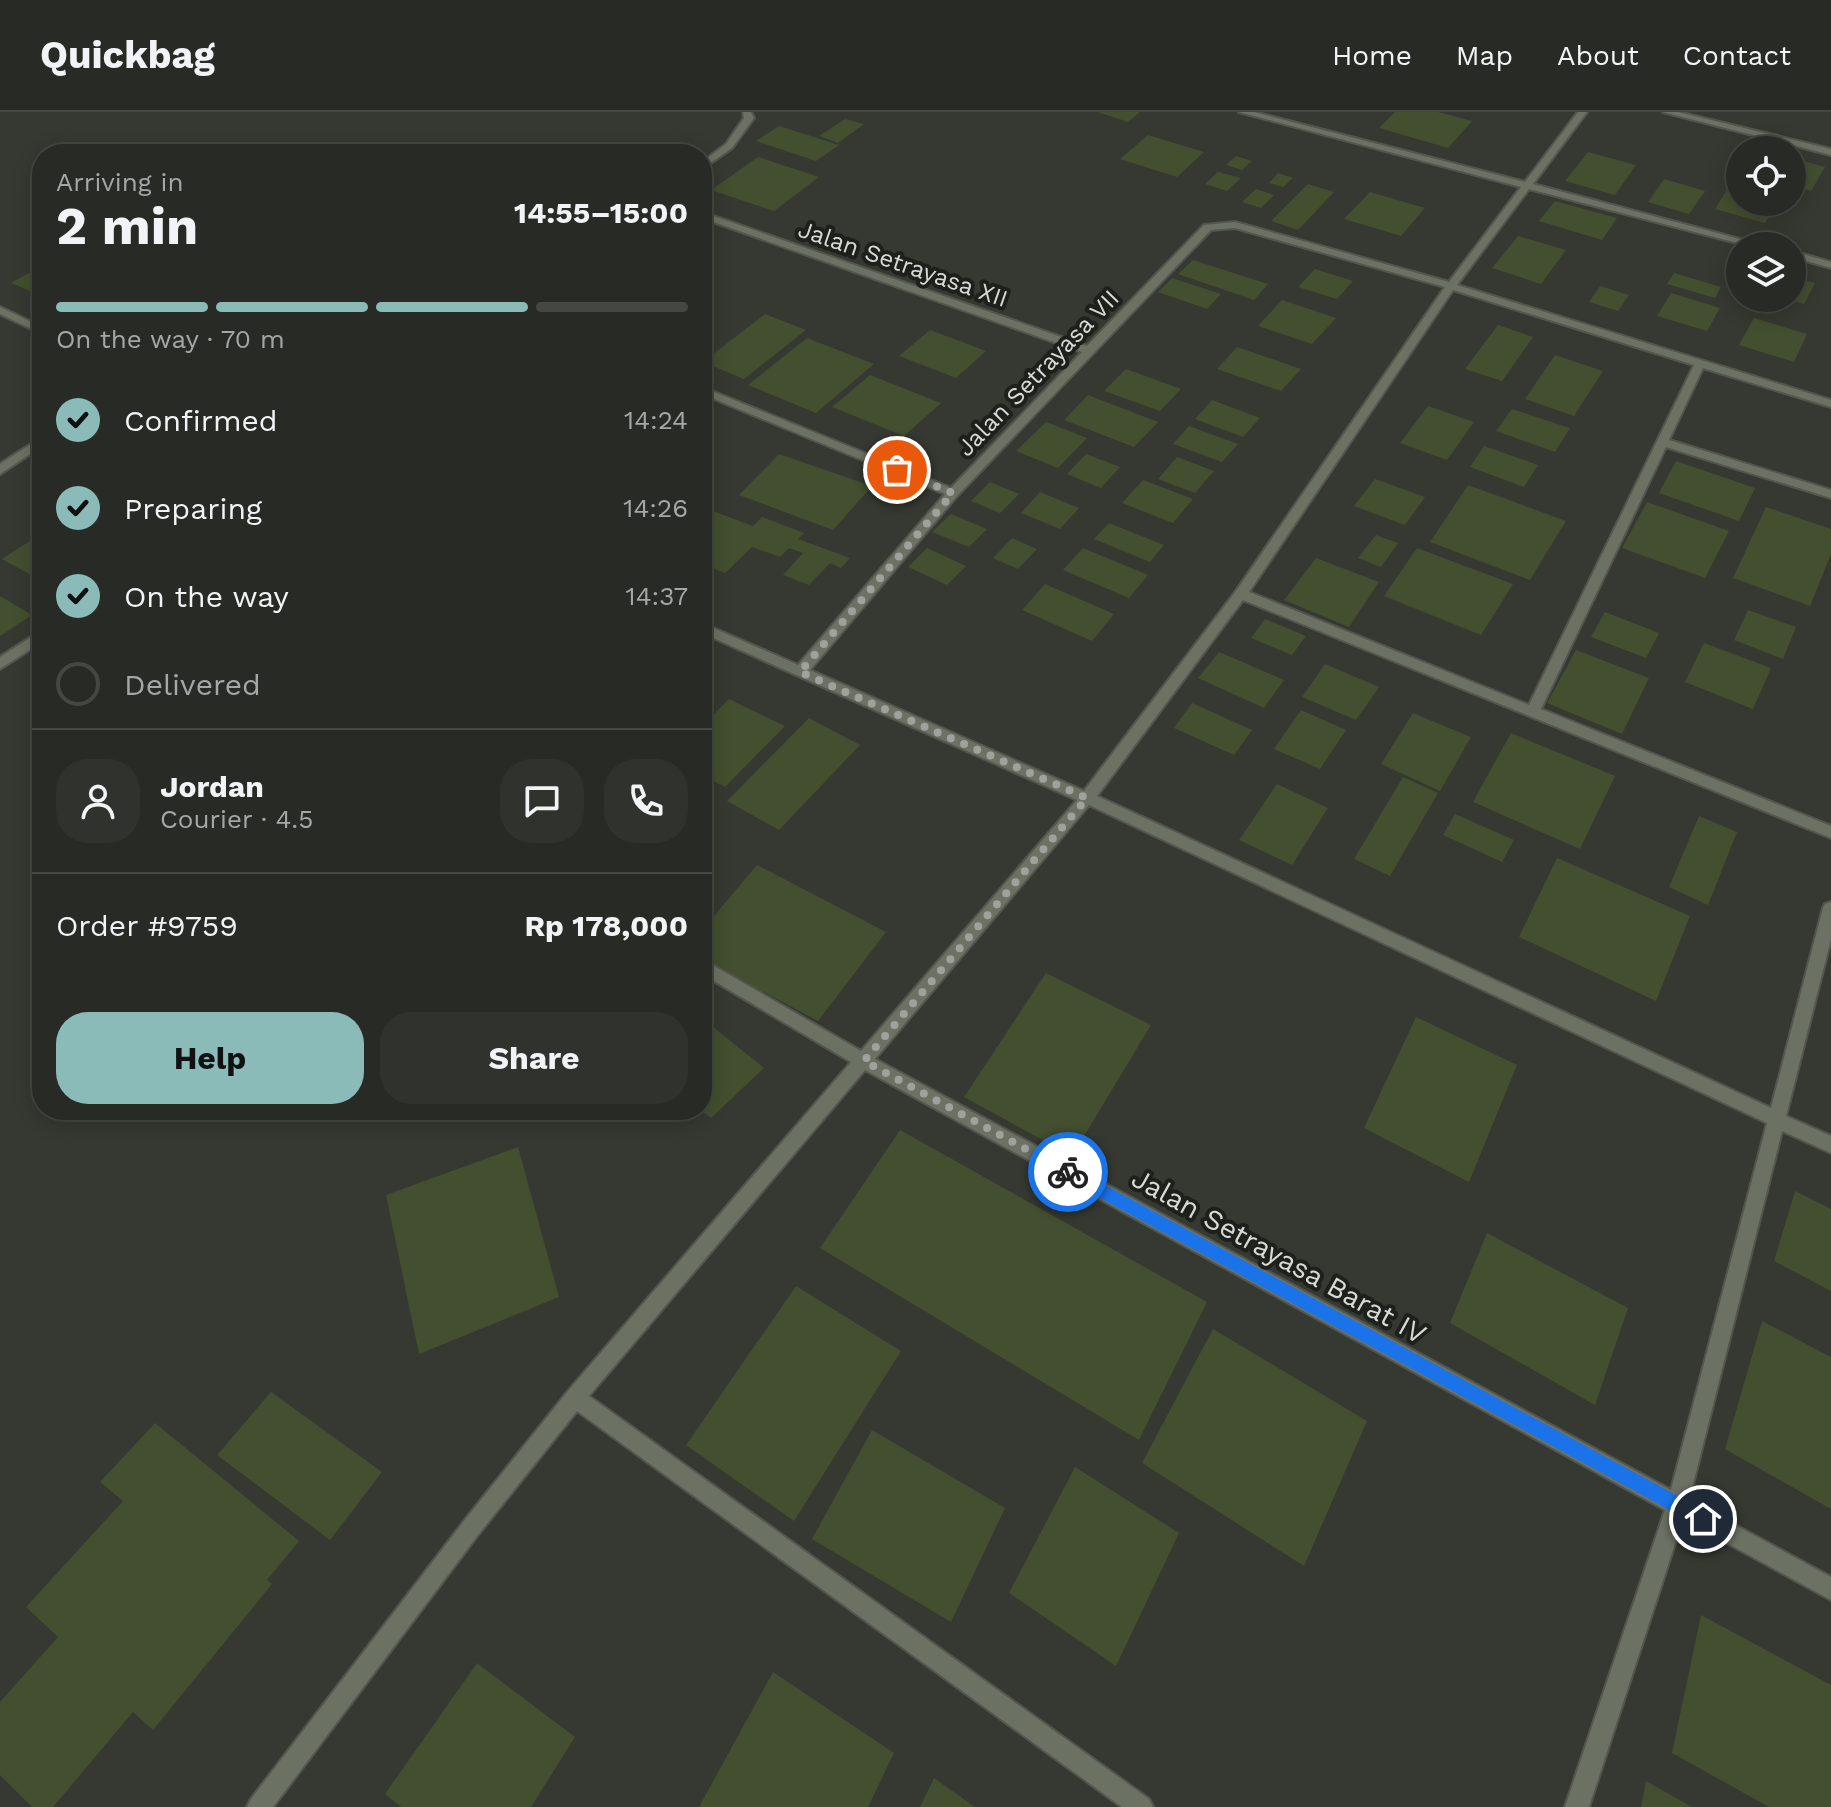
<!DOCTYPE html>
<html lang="en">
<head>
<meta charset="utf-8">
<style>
  :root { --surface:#282b25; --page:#30332d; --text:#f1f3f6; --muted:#a5a7a7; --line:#444742; --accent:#8bbbb9 }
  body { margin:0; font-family:"Work Sans",sans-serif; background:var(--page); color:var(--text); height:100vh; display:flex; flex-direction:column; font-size:30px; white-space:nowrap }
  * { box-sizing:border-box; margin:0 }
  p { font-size:26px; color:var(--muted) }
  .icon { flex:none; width:44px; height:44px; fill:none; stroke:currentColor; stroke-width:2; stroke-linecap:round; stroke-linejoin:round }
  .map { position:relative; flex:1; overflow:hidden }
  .sheet { position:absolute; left:32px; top:32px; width:680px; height:976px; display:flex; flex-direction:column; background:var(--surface); border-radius:32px; box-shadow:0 4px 20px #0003,0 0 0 2px var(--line) }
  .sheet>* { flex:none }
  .controls { position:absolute; left:1726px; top:24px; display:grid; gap:16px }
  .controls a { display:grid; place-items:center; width:80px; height:80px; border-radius:50%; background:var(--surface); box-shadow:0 4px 20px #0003,0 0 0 2px var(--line); font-size:40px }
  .pin { position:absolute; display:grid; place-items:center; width:68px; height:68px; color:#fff; margin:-34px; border:4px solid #fff; border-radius:50%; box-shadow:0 2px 8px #0007 }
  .courier { position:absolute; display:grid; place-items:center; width:80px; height:80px; margin:-40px; border:6px solid #1a73e8; border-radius:50%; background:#fff; color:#222; box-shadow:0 2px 10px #0007 }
  .overview em { font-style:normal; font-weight:700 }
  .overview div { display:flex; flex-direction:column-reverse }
  .overview { display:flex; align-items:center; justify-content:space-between; height:136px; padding:0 24px }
  h1 { font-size:52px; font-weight:700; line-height:60px }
  .bar { display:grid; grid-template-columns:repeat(4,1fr); gap:12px 8px; align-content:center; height:96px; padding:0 24px }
  .bar i { height:10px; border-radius:6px; background:var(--line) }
  .bar .on { background:var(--accent) }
  .bar p { grid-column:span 4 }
  .line { display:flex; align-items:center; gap:20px; padding:0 24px; border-top:2px solid var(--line) }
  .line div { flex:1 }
  .round { display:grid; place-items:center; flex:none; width:84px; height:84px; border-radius:32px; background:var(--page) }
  ol { padding:0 24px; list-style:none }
  li { display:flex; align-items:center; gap:24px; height:88px }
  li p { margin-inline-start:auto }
  li .icon { padding:8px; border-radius:50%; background:var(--accent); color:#111; stroke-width:4 }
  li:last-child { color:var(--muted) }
  li i { width:44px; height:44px; border:4px solid var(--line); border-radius:50% }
  .button { display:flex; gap:16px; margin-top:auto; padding:16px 24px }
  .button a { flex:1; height:92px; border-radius:32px; background:var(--accent); color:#111; font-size:32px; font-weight:700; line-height:92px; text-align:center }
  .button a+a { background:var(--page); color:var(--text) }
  header { display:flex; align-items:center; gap:48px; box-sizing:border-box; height:112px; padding:0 40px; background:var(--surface); border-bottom:2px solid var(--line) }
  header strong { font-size:38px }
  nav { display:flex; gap:44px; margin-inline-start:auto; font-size:28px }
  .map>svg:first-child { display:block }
  .building { fill:#434f2f }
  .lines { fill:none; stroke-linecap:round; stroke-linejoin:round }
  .service-casing { stroke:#53564f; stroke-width:4 }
  .minor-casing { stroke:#53564f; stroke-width:4 }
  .service { fill:#6c7263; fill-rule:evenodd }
  .minor { fill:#6c7263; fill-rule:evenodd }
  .route { fill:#1a73e8 }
  .done { stroke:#9fa29c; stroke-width:8; stroke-dasharray:0 14.4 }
  .labels { text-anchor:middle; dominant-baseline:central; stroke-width:8; stroke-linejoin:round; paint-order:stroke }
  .far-street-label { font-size:24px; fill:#d8dad5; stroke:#1e201c }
  .street-label { font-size:28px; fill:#d8dad5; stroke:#1e201c }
</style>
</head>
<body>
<header>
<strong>Quickbag</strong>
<nav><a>Home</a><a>Map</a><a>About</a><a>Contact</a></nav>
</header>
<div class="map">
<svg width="1831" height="1695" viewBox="0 0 1831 1695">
  <rect width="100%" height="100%" fill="#363931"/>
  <path class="building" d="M1098,0H1140L1128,10Z
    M1395,0H1438L1472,9L1448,36L1379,16Z
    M845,7L864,12L838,31L819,24Z
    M779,14L839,33L816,49L756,29Z
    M1148,23L1204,40L1177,65L1120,47Z
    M1588,40L1636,53L1615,83L1565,69Z
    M1236,44L1252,49L1242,58L1226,53Z
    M758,45L819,65L774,99L711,78Z
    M1792,46L1825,55L1811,79L1792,73Z
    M1218,60L1241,66L1227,79L1205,72Z
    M1278,61L1293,66L1283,75L1269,71Z
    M1664,67L1705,79L1689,102L1648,90Z
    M1308,72L1334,80L1298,118L1271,109Z
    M1256,77L1274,83L1261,96L1242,90Z
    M1726,79L1740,83V90L1776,93L1765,111L1715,97Z
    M1370,80L1425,96L1401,124L1344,107Z
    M1555,89L1617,106L1602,128L1539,109Z
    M1518,124L1566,138L1541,172L1492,156Z
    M1193,148L1268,172L1254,188L1178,162Z
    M42,154V177L35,181L11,171Z
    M1315,157L1353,169L1337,187L1298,175Z
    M1674,161L1721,175L1715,186L1667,172Z
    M1792,165L1815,171L1804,192L1792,188Z
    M1172,166L1221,182L1207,197L1158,180Z
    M1600,174L1629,183L1618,199L1589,190Z
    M1671,181L1720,196L1707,219L1657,204Z
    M1282,188L1336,206L1312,232L1258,214Z
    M765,202L806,218L744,267L703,250Z
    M1754,206L1807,222L1794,250L1739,233Z
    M1498,213L1533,225L1502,269L1465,257Z
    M930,218L986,239L956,266L899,244Z
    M807,226L874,252L816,301L748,273Z
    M1237,235L1301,257L1281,279L1217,257Z
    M1555,243L1603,259L1574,304L1525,287Z
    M1126,257L1181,277L1160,299L1104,279Z
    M870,263L941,291L904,324L832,295Z
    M1088,283L1158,310L1134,335L1064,308Z
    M1212,288L1260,306L1243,325L1195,307Z
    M1428,294L1474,310L1447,348L1400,331Z
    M1512,297L1570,316L1555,340L1496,319Z
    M1046,310L1087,326L1058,356L1016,339Z
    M1189,314L1238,332L1222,350L1173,332Z
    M1484,334L1538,353L1524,375L1470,355Z
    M779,342L872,374L833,418L739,383Z
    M1086,342L1120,355L1101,376L1067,362Z
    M1177,345L1214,359L1195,381L1158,367Z
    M1676,349L1755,376L1739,409L1659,381Z
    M1375,367L1425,385L1405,413L1354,394Z
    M1143,368L1193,387L1173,411L1122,391Z
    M990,370L1019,382L1000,401L971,389Z
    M1468,373L1566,409L1530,468L1430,430Z
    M1040,380L1079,396L1060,417L1021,401Z
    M1647,390L1729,419L1705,466L1622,436Z
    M702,395L753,414L762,405L804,421L798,427L850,446L841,456L830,451L809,473L783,463L803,441L789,436L780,445L752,435L725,461L702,452Z
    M1766,395L1831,417V442L1810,494L1733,466Z
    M951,402L987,417L969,435L932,420Z
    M1109,411L1164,433L1150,450L1094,427Z
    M42,421V469L2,447Z
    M1376,423L1398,431L1381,455L1358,446Z
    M1012,426L1037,437L1018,457L993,446Z
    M927,436L966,454L947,473L908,455Z
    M1083,436L1148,463L1129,486L1063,458Z
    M1417,436L1513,472L1481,523L1384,484Z
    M1316,446L1379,470L1349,515L1284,488Z
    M1045,472L1114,502L1092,529L1022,498Z
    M0,484L32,503L0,524Z
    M1748,498L1796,515L1783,547L1734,528Z
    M1605,500L1659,521L1646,546L1591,525Z
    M1265,507L1306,524L1292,543L1251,526Z
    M1704,531L1771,556L1753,597L1685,570Z
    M1576,538L1649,566L1622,622L1547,591Z
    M1219,540L1284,568L1264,596L1198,566Z
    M1325,552L1379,575L1356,608L1302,585Z
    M729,587L785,614L725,675L702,663V614Z
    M1192,591L1252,618L1234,643L1174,616Z
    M1301,598L1346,618L1320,657L1274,637Z
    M1413,601L1471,625L1440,679L1381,652Z
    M809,606L860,633L779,718L727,689Z
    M1511,621L1615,664L1580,737L1473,690Z
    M1403,665L1438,681L1390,764L1354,747Z
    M1277,672L1328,696L1292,753L1239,728Z
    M1455,702L1514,728L1502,750L1443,723Z
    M1699,704L1737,720L1708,793L1669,775Z
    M1557,746L1690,804L1656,889L1519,825Z
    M757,753L886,820L818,909L702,847V818Z
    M1046,861L1151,913L1072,1044L964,985Z
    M1416,905L1517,953L1469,1070L1364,1016Z
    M702,906L764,956L711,1006L702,999Z
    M900,1018L1207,1190L1139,1328L820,1136Z
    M518,1035L559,1185L419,1242L386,1083Z
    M1795,1079L1831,1097V1179L1774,1149Z
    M1487,1121L1628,1196L1595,1293L1450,1211Z
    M796,1174L901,1239L794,1409L686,1333Z
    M1762,1209L1831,1245V1397L1725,1337Z
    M1213,1217L1367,1309L1304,1454L1142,1351Z
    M271,1280L382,1360L330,1428L217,1343Z
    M155,1311L299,1429L267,1468L272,1472L153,1618L133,1600L53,1695H32L0,1663V1590L58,1525L26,1495L123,1389L100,1370Z
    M872,1318L1005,1396L951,1510L812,1427Z
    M1075,1355L1179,1421L1116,1554L1009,1481Z
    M1701,1503L1831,1573V1695H1769L1672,1641Z
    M477,1551L575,1625L531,1695H401L385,1682Z
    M773,1560L894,1641L868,1695H699Z
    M934,1666L975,1695H920Z
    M1646,1669L1692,1695H1641Z"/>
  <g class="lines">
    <g class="service-casing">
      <path id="service" d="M42,325V334L0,362V352Z
        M42,518V530L0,557V545Z"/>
    </g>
    <g class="minor-casing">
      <path id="minor" d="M743,0H751L754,6L732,36L702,57V50L726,32L744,6Z
        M1239,0H1254L1525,70L1578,0H1587L1533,72L1766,134H1749L1529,77L1457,173L1831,288V295L1703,256L1669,328L1831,378V386L1666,335L1541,597L1831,714V726L1243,488L1097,684L1771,996L1823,796L1825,792L1831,790V827L1786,1004L1831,1024V1041L1782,1019L1689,1388L1831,1465V1488L1683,1407L1589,1695H1565L1665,1398L865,958L589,1284L1149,1687L1153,1695H1122L577,1299L478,1423L273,1695H247L251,1687L464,1409L568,1279L851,950L702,862V847L861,939L1077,688L702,521V511L798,553L945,382L702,282V275L951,376L1082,240L702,106V100L1087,234L1204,113L1235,110L1449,170L1521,75ZM1235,116L1445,175L1236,479L1084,679L810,558L957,384L1211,118ZM1453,178L1694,253L1529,593L1249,480ZM1089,693L1767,1011L1671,1378L875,947Z
        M1663,0H1678L1831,37V43Z
        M1792,139L1831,150V156L1792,145Z
        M0,195L42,215V222L0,202Z"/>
    </g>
    <use href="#service" class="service"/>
    <use href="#minor" class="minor"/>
  </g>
  <path class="route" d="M1068,1053L1709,1401V1413H1697L1062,1065V1055Z"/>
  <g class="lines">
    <path class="done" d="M897,358L953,381L800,560L1087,686L864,949L1068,1060"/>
  </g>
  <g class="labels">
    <g class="far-street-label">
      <text transform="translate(903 152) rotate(19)">Jalan Setrayasa XII</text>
      <text transform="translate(1038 261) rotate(-46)">Jalan Setrayasa VII</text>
    </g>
    <g class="street-label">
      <text transform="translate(1279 1144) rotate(29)">Jalan Setrayasa Barat IV</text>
    </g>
  </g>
</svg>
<div class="controls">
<a><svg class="icon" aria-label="locate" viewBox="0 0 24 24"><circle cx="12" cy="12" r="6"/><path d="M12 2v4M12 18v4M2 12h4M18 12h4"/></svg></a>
<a><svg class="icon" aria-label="layers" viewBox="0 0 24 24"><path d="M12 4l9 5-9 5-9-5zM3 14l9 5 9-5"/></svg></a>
</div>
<div class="pin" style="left:897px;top:358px;background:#ea580c"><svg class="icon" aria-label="bag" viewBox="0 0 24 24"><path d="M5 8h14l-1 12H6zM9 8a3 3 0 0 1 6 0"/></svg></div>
<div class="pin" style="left:1703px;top:1407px;background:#1f2937"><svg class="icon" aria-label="home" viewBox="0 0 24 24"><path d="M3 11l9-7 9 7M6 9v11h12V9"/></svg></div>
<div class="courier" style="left:1068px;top:1060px"><svg class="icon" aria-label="bike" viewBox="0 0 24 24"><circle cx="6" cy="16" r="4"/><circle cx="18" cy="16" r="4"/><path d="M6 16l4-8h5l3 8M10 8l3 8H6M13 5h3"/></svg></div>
<section class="sheet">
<div class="overview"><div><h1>2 min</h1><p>Arriving in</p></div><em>14:55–15:00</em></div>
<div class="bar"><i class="on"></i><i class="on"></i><i class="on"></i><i></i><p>On the way · 70 m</p></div>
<ol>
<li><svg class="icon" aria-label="check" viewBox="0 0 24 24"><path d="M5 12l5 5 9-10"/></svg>Confirmed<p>14:24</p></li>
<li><svg class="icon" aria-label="check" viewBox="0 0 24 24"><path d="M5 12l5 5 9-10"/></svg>Preparing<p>14:26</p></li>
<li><svg class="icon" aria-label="check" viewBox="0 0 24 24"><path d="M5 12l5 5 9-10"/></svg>On the way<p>14:37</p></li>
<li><i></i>Delivered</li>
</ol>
<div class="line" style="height:144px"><a class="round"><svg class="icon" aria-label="person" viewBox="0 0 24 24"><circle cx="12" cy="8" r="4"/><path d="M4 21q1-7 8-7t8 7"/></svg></a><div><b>Jordan</b><p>Courier · 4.5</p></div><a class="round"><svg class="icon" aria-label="chat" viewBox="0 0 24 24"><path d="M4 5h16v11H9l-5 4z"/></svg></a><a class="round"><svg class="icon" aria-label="phone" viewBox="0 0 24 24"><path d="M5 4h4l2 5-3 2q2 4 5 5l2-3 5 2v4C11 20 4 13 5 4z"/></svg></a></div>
<div class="line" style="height:104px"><div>Order #9759</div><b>Rp 178,000</b></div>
<div class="button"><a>Help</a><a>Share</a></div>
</section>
</div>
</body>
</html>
